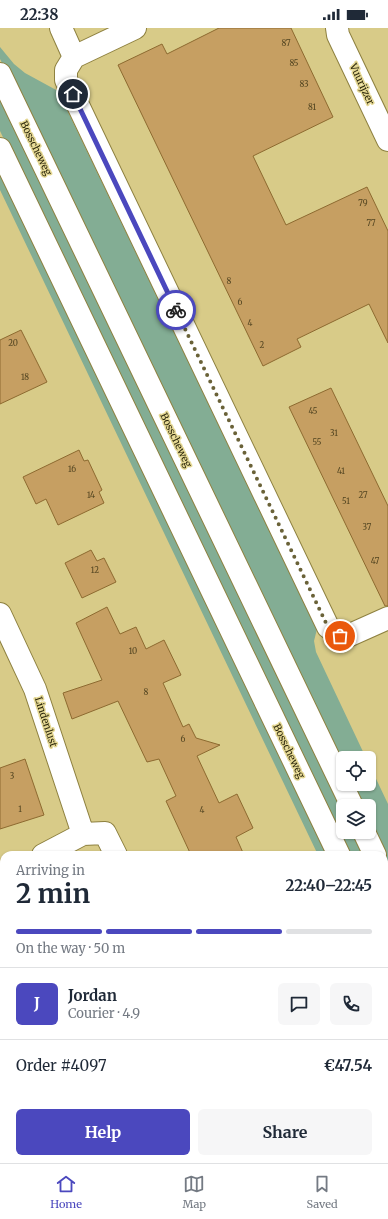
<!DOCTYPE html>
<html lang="en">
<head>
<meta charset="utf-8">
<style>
  :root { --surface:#fff; --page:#f6f6f7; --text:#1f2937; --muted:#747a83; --line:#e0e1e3; --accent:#4b48be }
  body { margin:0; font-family:Merriweather,serif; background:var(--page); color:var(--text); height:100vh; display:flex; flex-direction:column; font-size:15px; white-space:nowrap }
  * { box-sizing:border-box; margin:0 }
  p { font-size:13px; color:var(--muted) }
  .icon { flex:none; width:22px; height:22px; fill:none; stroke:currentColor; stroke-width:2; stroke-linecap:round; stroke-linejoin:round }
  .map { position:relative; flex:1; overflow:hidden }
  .sheet { position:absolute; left:0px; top:823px; width:388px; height:312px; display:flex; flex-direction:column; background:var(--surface); border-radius:12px 12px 0 0; box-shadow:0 1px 3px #0004 }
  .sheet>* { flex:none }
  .buttons { position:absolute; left:336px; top:723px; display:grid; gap:8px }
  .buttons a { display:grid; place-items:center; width:40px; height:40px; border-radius:6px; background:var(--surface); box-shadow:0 1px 3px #0004; font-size:20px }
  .pin { position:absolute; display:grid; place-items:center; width:34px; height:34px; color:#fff; margin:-17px; border:2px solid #fff; border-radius:50%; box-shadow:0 1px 4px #0007 }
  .courier { position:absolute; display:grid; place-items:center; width:40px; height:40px; margin:-20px; border:3px solid #4b48be; border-radius:50%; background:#fff; color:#222; box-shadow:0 1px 5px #0007 }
  .summary em { font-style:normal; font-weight:700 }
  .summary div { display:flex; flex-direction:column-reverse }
  .summary { display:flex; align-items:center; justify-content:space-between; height:68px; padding:0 16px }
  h1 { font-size:26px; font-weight:700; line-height:30px }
  .bar { display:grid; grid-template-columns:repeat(4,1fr); gap:6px 4px; align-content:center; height:48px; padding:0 16px }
  .bar i { height:5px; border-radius:3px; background:var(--line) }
  .bar .active { background:var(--accent) }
  .bar p { grid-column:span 4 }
  .line { display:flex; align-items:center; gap:10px; padding:0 16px; border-top:1px solid var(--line) }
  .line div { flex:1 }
  .round { display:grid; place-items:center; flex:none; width:42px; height:42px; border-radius:6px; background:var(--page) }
  .action { display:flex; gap:8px; margin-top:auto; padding:8px 16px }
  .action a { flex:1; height:46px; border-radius:6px; background:var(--accent); color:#fff; font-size:16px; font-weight:700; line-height:46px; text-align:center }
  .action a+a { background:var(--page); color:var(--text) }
  .status { display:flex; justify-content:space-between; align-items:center; height:28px; padding:0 20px; background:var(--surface); direction:ltr }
  .status svg { height:11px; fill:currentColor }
  .menu { display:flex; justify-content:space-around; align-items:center; height:56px; border-top:1px solid var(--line); background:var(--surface); font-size:11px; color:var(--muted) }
  .menu a { display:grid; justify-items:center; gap:2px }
  .menu .active { color:var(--accent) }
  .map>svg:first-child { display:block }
  .grass { fill:#83ad94 }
  .building { fill:#c69f62; stroke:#8d6a30 }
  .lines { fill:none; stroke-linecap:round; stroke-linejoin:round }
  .minor-casing { stroke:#8e8140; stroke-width:24 }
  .major-casing { stroke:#8e8140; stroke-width:24 }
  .minor { stroke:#fff; stroke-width:22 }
  .major { stroke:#fff; stroke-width:22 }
  .done { stroke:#6a6238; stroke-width:4; stroke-dasharray:0 7.2 }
  .route { stroke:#4b48be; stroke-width:5 }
  .labels { text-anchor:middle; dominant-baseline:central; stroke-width:3; stroke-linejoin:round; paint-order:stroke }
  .number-label { font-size:8px; fill:#544622 }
  .street-label { font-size:10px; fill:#2e290d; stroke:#e5d894 }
</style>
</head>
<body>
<div class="status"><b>22:38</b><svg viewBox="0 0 49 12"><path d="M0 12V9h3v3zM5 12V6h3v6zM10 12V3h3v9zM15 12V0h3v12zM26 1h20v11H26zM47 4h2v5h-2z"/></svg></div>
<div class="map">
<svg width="388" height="1135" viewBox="0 0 388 1135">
  <rect width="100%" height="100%" fill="#d8cb88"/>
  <path class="grass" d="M0,19L14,36L25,45L58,63L317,601L314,613L316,624L366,730H343V746L0,31Z
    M0,66L343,780V804H354L366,827H347L0,103Z
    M0,138L331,827H318L0,162Z
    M369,736L388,776V834L386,835L369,800V778H358L348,756H369Z
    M388,937V985L384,978V943Z"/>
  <path class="building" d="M219,0H291L333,89L253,128L286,197L367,159L388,203V315L369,276L297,311L301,319L263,338L118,37L162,16L167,26Z
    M21,302L47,354L0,376V312Z
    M331,360L388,478V578H385L289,379Z
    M79,422L84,433L88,432L102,462L99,464L104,475L58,497L46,471L36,476L23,449Z
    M91,522L97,533L104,530L116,554L82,570L65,535Z
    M107,579L120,606L136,599L146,621L164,612L181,647L163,655L183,699L189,696L196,710L220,717L197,728L219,775L237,766L253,800L236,809L244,827H191L166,773L176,768L159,731L147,734L118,673L72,691L63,665L102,652L76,595Z
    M25,731L44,787L0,801V740Z"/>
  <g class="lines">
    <g class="minor-casing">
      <path id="minor" d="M61,0L74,29
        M135,0L74,29L66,42V52L328,599L340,608L350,607L388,590
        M337,0L338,7L388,112
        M0,586L35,661L83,806L105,805L116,827
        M43,827L83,806
        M0,850L4,848
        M257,1131L258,1135"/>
    </g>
    <g class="major-casing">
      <path id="major" d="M0,46L352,778
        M0,121L339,827
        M364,804L375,827
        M384,846L388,855
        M384,909L388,906
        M384,1013L388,1016"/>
    </g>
    <use href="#minor" class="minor"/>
    <use href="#major" class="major"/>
  </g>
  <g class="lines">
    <path class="done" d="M176,282L328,599L340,608"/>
    <path class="route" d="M73,66L176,282"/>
  </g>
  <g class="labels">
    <g class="number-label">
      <text x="286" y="15">87</text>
      <text x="294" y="35">85</text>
      <text x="304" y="56">83</text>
      <text x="312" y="79">81</text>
      <text x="363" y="175">79</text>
      <text x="371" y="195">77</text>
      <text x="229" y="253">8</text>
      <text x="240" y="274">6</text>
      <text x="250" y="295">4</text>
      <text x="13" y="315">20</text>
      <text x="262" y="317">2</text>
      <text x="25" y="349">18</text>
      <text x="313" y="383">45</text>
      <text x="334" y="405">31</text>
      <text x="317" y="414">55</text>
      <text x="72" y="441">16</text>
      <text x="341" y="443">41</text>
      <text x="91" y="467">14</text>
      <text x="363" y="467">27</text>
      <text x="346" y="473">51</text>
      <text x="367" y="499">37</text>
      <text x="375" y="533">47</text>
      <text x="95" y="542">12</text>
      <text x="133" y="623">10</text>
      <text x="146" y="664">8</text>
      <text x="183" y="711">6</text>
      <text x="12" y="748">3</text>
      <text x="20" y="781">1</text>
      <text x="202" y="782">4</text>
    </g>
    <g class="street-label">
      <text transform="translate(362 56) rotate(65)">Vuurijzer</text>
      <text transform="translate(36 120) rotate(64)">Bosscheweg</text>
      <text transform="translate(176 412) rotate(64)">Bosscheweg</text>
      <text transform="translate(46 694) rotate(72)">Lindenlust</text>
      <text transform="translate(289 723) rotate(64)">Bosscheweg</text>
    </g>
  </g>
</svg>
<div class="buttons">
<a><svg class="icon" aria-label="locate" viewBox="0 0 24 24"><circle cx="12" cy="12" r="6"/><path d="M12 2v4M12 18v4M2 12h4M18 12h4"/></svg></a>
<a><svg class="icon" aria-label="layers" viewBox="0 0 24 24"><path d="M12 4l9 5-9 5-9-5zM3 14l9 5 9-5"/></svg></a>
</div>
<div class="pin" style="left:340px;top:608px;background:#ea580c"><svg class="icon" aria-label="bag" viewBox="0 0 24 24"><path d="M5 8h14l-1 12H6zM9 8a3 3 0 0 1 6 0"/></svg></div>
<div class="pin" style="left:73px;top:66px;background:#1f2937"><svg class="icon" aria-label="home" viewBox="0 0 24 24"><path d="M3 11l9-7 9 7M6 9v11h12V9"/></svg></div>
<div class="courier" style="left:176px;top:282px"><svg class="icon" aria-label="bike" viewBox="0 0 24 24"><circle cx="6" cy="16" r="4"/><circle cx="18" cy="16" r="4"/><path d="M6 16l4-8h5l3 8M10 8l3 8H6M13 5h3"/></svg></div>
<section class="sheet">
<div class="summary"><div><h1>2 min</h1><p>Arriving in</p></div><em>22:40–22:45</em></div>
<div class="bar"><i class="active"></i><i class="active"></i><i class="active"></i><i></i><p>On the way · 50 m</p></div>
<div class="line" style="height:72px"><b class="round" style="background:var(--accent);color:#fff">J</b><div><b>Jordan</b><p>Courier · 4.9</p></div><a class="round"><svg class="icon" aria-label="chat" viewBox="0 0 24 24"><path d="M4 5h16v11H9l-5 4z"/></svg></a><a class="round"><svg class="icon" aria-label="phone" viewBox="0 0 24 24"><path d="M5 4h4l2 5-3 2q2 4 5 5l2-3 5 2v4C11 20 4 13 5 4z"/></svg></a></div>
<div class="line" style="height:52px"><div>Order #4097</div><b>€47.54</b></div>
<div class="action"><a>Help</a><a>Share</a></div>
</section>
</div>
<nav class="menu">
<a class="active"><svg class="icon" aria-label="home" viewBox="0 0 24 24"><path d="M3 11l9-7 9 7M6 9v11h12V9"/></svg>Home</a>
<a><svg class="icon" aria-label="map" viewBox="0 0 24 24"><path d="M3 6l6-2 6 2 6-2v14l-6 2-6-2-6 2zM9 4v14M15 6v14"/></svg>Map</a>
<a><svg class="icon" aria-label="saved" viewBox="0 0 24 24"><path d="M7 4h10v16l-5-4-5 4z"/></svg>Saved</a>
</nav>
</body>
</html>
